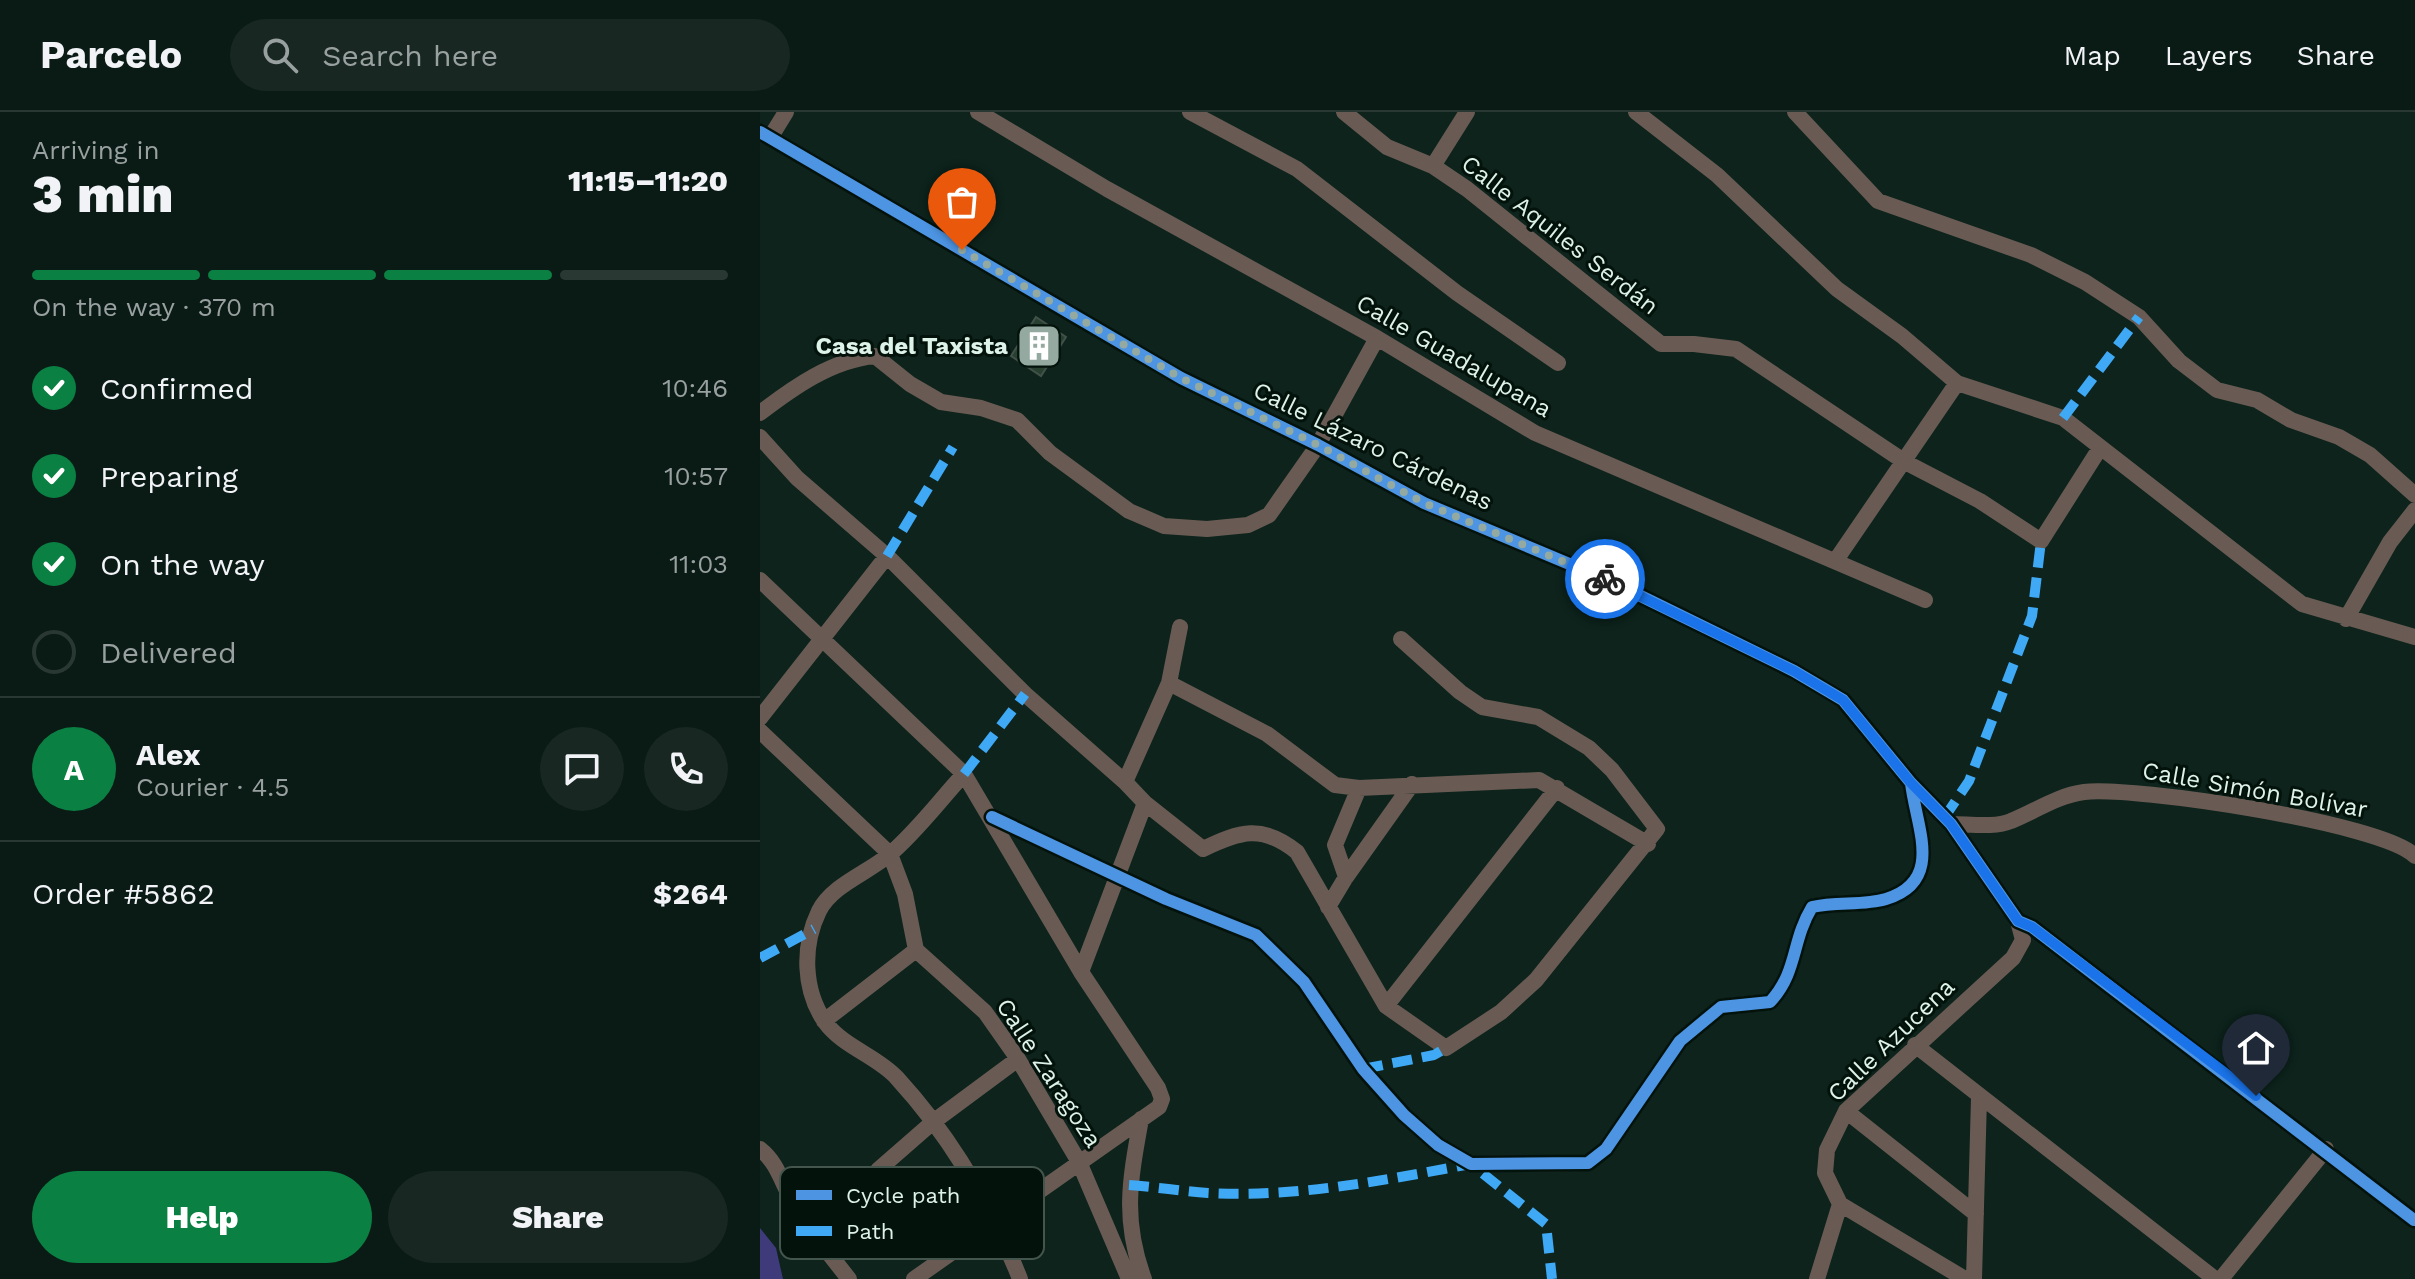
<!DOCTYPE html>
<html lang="en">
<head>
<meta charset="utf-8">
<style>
  :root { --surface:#0a1a15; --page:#182722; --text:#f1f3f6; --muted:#99a1a0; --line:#2a3834; --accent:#0b8043 }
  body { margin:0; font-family:"Work Sans",sans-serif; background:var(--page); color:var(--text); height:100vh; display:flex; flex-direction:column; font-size:30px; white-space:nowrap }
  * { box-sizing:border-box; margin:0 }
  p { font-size:26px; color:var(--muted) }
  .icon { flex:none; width:44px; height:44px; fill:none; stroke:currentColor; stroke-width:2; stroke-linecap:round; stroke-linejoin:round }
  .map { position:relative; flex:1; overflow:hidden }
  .drawer { display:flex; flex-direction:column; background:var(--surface); width:760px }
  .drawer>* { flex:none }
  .pin { position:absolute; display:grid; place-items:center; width:68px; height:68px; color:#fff; margin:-82px -34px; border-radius:50% 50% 50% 0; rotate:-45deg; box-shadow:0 0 8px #0007 }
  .pin .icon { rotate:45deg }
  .courier { position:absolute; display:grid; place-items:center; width:80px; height:80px; margin:-40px; border:6px solid #1a73e8; border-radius:50%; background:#fff; color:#222; box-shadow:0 2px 10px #0007 }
  .head em { font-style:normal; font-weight:800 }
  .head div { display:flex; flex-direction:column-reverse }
  .head { display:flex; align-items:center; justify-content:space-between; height:136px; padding:0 32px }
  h1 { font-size:52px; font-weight:800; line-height:60px }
  .bar { display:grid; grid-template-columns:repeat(4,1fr); gap:12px 8px; align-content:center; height:96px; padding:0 32px }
  .bar i { height:10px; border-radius:6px; background:var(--line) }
  .bar .selected { background:var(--accent) }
  .bar p { grid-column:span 4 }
  .line { display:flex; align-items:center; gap:20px; padding:0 32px; border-top:2px solid var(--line) }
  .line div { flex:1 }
  .round { display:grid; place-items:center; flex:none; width:84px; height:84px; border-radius:42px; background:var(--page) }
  ol { padding:0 32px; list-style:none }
  li { display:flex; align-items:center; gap:24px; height:88px }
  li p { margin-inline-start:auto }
  li .icon { padding:8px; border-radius:50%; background:var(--accent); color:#fff; stroke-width:4 }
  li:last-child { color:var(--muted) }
  li i { width:44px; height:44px; border:4px solid var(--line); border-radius:50% }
  .action { display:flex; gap:16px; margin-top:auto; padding:16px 32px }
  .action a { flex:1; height:92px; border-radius:48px; background:var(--accent); color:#fff; font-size:32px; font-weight:800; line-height:92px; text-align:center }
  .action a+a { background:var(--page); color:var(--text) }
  header { display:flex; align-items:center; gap:48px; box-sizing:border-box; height:112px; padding:0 40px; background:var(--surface); border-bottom:2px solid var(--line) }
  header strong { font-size:38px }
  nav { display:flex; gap:44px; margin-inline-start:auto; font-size:28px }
  .search { width:560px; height:72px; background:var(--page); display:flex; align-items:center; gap:20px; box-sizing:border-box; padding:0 28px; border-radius:44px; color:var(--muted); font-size:30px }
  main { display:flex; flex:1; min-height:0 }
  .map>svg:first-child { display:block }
  .green { fill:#3f3b7a }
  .building { fill:#284030; stroke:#425149; stroke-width:2 }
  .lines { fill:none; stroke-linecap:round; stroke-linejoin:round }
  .minor { stroke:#695b53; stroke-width:16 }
  .quiet { stroke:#3fa9f5; stroke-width:10; stroke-dasharray:20 10; stroke-linecap:butt }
  .cycleway-casing { stroke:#03120b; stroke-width:17 }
  .cycleway { stroke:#4d94e3; stroke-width:12 }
  .done { stroke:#94aaa1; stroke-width:8; stroke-dasharray:0 14.4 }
  .route { stroke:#1a73e8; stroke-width:10 }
  .labels { text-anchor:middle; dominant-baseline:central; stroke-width:6; stroke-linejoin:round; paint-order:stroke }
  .street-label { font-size:24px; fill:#ddf2e8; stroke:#03120b }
  .poi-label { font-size:24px; font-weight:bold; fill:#ddf2e8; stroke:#03120b; text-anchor:end }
  .key { fill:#03120b; stroke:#44554d; stroke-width:2 }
  .key-label { font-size:22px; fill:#ddf2e8 }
</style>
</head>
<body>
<header>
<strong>Parcelo</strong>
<div class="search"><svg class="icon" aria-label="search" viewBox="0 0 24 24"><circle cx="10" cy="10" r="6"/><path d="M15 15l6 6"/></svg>Search here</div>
<nav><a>Map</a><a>Layers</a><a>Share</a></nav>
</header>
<main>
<section class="drawer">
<div class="head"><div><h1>3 min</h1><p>Arriving in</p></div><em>11:15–11:20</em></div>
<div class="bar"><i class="selected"></i><i class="selected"></i><i class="selected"></i><i></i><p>On the way · 370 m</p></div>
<ol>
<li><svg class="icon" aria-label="check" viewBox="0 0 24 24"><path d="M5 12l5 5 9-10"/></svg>Confirmed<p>10:46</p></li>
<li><svg class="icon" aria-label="check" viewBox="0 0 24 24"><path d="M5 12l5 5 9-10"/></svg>Preparing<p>10:57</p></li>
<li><svg class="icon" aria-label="check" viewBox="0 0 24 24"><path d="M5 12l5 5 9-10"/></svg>On the way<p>11:03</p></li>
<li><i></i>Delivered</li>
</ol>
<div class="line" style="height:144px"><b class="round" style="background:var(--accent);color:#fff">A</b><div><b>Alex</b><p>Courier · 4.5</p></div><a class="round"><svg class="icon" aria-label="chat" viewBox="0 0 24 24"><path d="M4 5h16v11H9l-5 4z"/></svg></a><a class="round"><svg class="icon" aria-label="phone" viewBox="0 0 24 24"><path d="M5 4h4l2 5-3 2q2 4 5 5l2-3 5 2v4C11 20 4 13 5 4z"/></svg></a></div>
<div class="line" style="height:104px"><div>Order #5862</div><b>$264</b></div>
<div class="action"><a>Help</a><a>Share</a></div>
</section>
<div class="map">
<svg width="1655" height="1167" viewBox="0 0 1655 1167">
  <rect width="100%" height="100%" fill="#0d231c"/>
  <path class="green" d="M0,1116L16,1136L23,1167H0Z"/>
  <path class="building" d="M276,205L306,225L281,264L251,244Z"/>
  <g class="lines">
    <path class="minor" d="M218,0L347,77L617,226L775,321L1165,488
      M430,0L537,57L697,181L798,251
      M584,0L627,35L673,54L707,77L901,232H934L976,237L1145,350L1220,389L1281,429L1340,336
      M876,0L957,63L1077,177L1142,224L1197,271L1303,306L1542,492L1655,525
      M1035,0L1118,89L1271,143L1325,170L1379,205L1419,249L1457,278L1497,288L1531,308L1579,325L1610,343L1655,383
      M0,20L421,266L558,333L664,391L850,469L1034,559L1083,588L1151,671L1191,712L1258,809L1272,815L1654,1108
      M10,26L26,0
      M673,54L707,0
      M0,301C34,275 72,248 115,244L150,272L181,290L221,296L257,308L290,341L369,399L404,414L447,417L488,413L509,403L558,333L617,226
      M0,325L37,366L127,444L265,582L365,670L385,691
      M1076,448L1197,271
      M0,468L204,662L321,860L398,976L402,987L399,995L154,1167
      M1586,507L1630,430L1655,398
      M409,571L507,622L575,673L599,676
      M0,606L127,444
      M0,619L130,742L145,782L156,838L225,900L258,947L319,1050L369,1167
      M204,662C180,688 157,719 130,742C108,761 72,773 59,799C42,834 43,878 65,910C83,935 117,944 137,966C191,1025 231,1093 260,1167
      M365,670L409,571L420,515
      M232,705L406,787L496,823L544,870L603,957L644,1003L678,1033L711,1052L828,1051L846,1037L920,929L961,895L1010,890C1038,860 1031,830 1052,795C1076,789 1103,794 1126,787C1185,769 1156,715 1151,671
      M1191,712C1209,712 1235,716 1251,709C1276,699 1296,684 1324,680C1373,674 1623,711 1655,744
      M586,765L652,672
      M568,795L586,765L575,733L599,676L779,668L888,732
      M321,860L385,691L443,737C480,719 502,712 537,740L626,894L686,936L741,900L776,868L897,717L852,658L829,636L778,605L722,595L700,580L641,527
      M626,894L797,676
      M64,909L156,838
      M1155,933L1455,1167
      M1086,999L1216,1102
      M381,1007C370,1068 362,1107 384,1167
      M0,1037C18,1051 22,1072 33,1090C50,1118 69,1142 89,1167
      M118,1058L173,1010L258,947
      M1057,1167L1080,1092
      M1205,1167L1080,1092L1065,1061L1067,1038L1086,999L1253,846L1263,828L1258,809
      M1214,1167L1219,986
      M1461,1167L1566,1037"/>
    <path class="quiet" d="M1303,306L1379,205
      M127,444L193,335
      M204,662L265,582
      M1184,706L1209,669L1272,504L1281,429
      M0,846L54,817
      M603,957L674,943L686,936
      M369,1073C395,1075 422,1079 448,1081C536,1086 625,1068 711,1052L786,1112L792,1167"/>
    <g class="cycleway-casing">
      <path id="cycleway" d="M0,20L421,266L558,333L664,391L850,469L1034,559L1083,588L1151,671L1191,712L1258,809L1272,815L1654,1108
        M232,705L406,787L496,823L544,870L603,957L644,1003L678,1033L711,1052L828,1051L846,1037L920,929L961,895L1010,890C1038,860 1031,830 1052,795C1076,789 1103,794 1126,787C1185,769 1156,715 1151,671"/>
    </g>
    <use href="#cycleway" class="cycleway"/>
  </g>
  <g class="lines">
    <path class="done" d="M202,138L421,266L558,333L664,391L845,467"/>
    <path class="route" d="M845,467L1034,559L1083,588L1151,671L1191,712L1258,809L1272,815L1496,984"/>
  </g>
  <defs>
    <g id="building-square" transform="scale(2.3)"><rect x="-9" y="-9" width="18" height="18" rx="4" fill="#94aaa1" stroke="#03120b"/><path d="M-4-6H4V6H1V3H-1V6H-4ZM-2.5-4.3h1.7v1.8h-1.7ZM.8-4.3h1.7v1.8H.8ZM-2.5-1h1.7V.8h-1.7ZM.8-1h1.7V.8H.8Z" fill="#fff"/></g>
  </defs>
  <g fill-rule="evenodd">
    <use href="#building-square" x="279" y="234"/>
  </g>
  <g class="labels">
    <g class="street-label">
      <text transform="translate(800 123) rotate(38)">Calle Aquiles Serdán</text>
      <text transform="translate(694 244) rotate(30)">Calle Guadalupana</text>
      <text transform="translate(613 334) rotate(26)">Calle Lázaro Cárdenas</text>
      <text transform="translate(1495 678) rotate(10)">Calle Simón Bolívar</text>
      <text transform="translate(1131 928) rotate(-44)">Calle Azucena</text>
      <text transform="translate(289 961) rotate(57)">Calle Zaragoza</text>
    </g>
    <g class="poi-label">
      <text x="248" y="234">Casa del Taxista</text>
    </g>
  </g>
  <rect x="20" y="1055" width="264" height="92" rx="12" class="key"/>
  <rect x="36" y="1078" width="36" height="10" fill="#4d94e3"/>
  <rect x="36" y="1114" width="36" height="10" fill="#3fa9f5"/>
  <g class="key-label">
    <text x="86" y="1091">Cycle path</text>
    <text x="86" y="1127">Path</text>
  </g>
</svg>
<div class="pin" style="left:202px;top:138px;background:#ea580c"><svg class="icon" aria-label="bag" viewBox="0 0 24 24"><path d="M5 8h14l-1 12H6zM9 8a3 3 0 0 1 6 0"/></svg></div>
<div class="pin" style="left:1496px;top:984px;background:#1f2937"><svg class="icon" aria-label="home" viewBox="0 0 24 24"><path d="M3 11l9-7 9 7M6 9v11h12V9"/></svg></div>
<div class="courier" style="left:845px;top:467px"><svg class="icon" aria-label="bike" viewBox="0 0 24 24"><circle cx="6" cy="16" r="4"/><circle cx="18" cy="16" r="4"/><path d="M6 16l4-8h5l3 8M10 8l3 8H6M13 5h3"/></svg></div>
</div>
</main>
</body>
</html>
